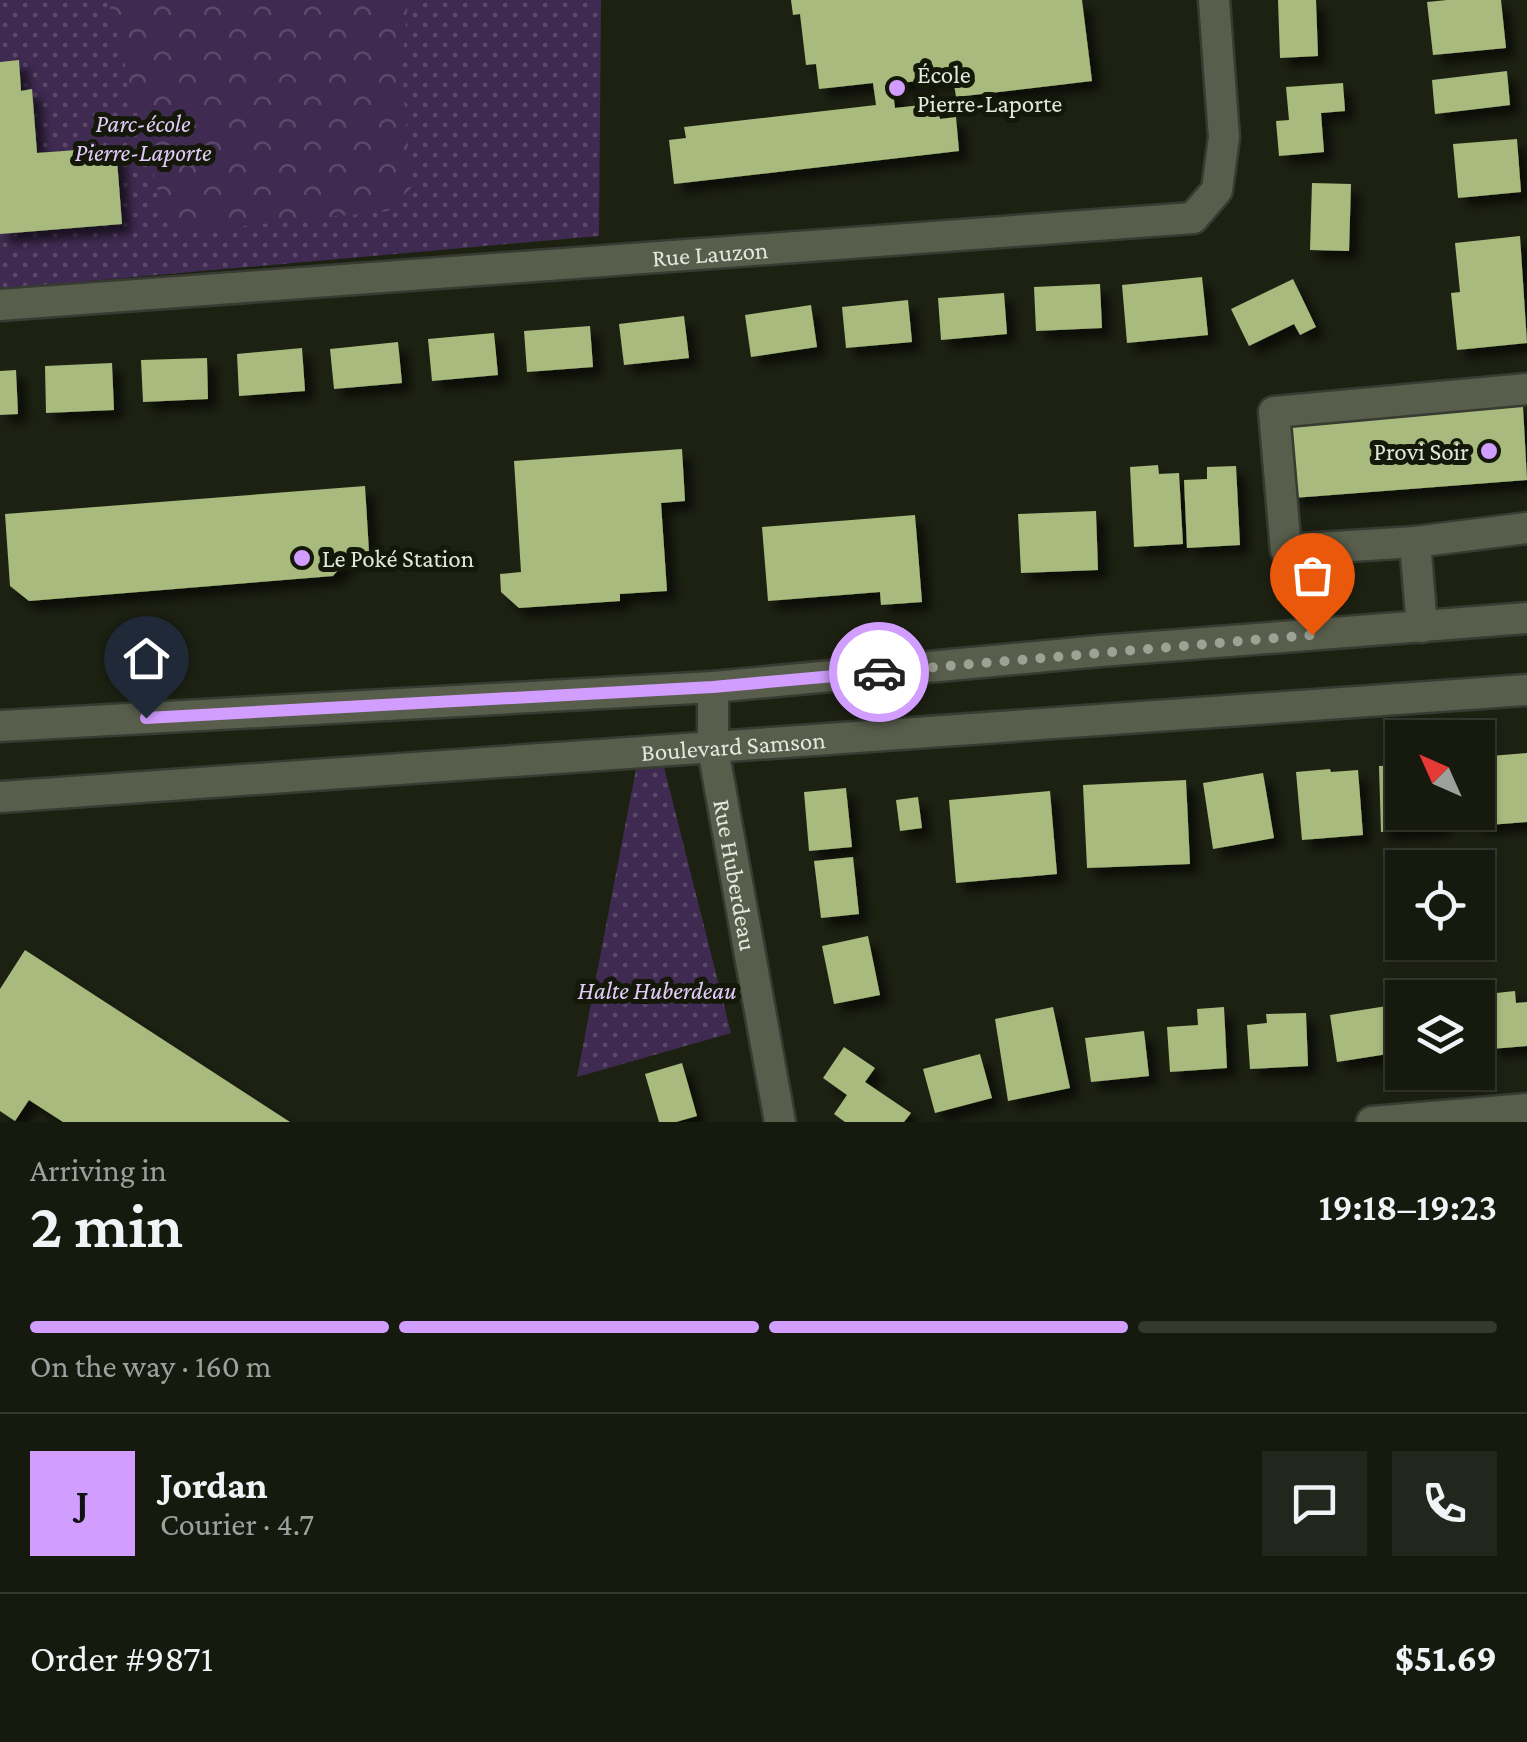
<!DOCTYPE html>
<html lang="en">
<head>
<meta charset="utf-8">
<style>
  :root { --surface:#16190e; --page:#23261c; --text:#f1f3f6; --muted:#9ea09e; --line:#35382e; --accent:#d19dfe }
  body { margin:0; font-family:"Crimson Pro",serif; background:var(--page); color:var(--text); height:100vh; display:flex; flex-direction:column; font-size:38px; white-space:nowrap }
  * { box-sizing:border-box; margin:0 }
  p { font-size:32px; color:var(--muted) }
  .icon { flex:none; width:55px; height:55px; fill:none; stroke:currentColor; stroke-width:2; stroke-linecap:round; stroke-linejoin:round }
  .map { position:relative; height:1122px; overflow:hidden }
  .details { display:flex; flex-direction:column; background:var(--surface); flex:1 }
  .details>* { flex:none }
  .needle { width:65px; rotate:315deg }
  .buttons { position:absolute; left:1385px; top:720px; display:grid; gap:20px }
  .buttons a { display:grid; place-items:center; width:110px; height:110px; border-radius:0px; background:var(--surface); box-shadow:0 2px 8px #0004,0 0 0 2px var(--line); font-size:50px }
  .pin { position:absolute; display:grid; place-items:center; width:85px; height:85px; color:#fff; margin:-102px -42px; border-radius:50% 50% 50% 0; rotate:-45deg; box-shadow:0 0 10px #0007 }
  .pin .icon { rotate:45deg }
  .courier { position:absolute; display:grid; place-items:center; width:100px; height:100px; margin:-50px; border:8px solid #d19dfe; border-radius:50%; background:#fff; color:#222; box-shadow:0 2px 12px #0007 }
  .summary em { font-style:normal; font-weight:600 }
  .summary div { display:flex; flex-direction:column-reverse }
  .summary { display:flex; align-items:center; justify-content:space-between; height:170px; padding:0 30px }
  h1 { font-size:65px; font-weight:600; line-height:75px }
  .bar { display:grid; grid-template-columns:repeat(4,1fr); gap:15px 10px; align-content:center; height:120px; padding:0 30px }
  .bar i { height:12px; border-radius:8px; background:var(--line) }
  .bar .selected { background:var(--accent) }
  .bar p { grid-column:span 4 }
  .line { display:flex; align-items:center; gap:25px; padding:0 30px; border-top:2px solid var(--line) }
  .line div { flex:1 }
  .round { display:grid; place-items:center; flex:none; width:105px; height:105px; border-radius:0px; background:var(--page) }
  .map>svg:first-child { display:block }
  .green { fill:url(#green-dots) }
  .forest { fill:url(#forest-crowns) }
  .building { fill:#a8ba7d; filter:url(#shadow) }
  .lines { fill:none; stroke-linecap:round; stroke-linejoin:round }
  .minor-casing { stroke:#373b31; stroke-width:35 }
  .minor { stroke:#595e4c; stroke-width:30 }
  .done { stroke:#9ea295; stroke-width:10; stroke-dasharray:0 18 }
  .route { stroke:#d19dfe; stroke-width:12 }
  .poi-dot { fill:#d19dfe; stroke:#141809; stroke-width:4 }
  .labels { text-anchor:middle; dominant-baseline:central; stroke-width:10; stroke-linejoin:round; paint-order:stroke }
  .poi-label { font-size:25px; fill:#e3e7dc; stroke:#141809; text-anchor:start }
  .park-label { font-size:25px; font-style:italic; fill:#e3cbfa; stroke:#141809 }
  .street-label { font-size:25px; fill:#e3e7dc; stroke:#141809 }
</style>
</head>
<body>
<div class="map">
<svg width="1527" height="1122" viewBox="0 0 1527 1122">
  <defs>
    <pattern id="green-dots" width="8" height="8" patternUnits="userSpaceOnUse" patternTransform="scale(2.5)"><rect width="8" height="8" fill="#3f2a51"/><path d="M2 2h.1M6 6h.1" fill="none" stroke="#5b4969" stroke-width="1.8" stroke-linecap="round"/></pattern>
    <pattern id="forest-crowns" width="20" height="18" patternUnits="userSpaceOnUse" patternTransform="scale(2.5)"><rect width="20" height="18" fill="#3f2a51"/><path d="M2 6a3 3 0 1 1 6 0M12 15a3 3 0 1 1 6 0" fill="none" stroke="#5b4969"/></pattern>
    <filter id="shadow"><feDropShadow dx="9" dy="9" stdDeviation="5" flood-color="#0009"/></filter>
  </defs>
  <rect width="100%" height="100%" fill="#1d2112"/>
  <path class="green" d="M0,0H601L599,236L0,289Z
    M662,759L731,1033L577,1077L636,769Z"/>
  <path class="forest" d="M108,0H408L402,65L411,188L388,211L185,232L166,221Z"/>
  <path class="building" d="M791,0H1082L1092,81L956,97L953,77L892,84L895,108L938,103L940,119L956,117L959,151L674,184L669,140L686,138L684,127L876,105L873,83L819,89L816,64L806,65L800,14L793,15Z
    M1278,0H1316L1318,56L1280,58Z
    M1447,0H1501L1506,48L1433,55L1427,2Z
    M19,60L21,91L32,89L37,153L116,147L122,224L0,234V62Z
    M1507,71L1510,105L1435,114L1432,80Z
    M1343,83L1345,111L1321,113L1324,152L1279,156L1276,121L1289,120L1286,87Z
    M1517,139L1521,192L1458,198L1453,144Z
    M1312,183L1351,184L1349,251L1310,250Z
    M1520,236L1527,343L1457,350L1451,293L1460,292L1455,243Z
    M1202,277L1208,335L1127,343L1122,285Z
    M1293,279L1316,327L1300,335L1294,324L1249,346L1231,309Z
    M1100,284L1102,328L1036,331L1034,287Z
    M1004,293L1007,334L941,340L938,298Z
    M908,300L912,342L846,348L842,307Z
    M811,305L817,347L751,357L745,315Z
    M684,316L689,358L624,365L619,324Z
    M590,326L593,367L527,372L524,331Z
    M494,333L498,375L432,381L428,339Z
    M398,342L402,383L334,389L330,349Z
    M302,348L305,391L239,396L237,354Z
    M207,358L208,399L143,402L141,360Z
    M112,363L114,410L46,413L45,366Z
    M16,370L18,414L0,415V371Z
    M1523,406L1527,480L1293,498L1288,427Z
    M682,449L685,501L661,503L667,591L620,594V601L519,608L501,592L500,574L521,572L514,461Z
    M1158,465L1159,474L1179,473L1183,544L1134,547L1130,467Z
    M1236,466L1240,545L1187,548L1184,480L1207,479V467Z
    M365,486L369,552L349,557L333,576L29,601L10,586L5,514Z
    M1096,511L1098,570L1021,573L1018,514Z
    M915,515L922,602L881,605L880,592L768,601L762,527Z
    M1527,753V822L1476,826L1478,757Z
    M1402,765V812H1441L1442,829L1381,832L1379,766Z
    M1330,769L1331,772L1358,770L1363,835L1302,840L1296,772Z
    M1263,773L1274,838L1213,849L1203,783Z
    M1186,780L1190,864L1087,868L1083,785Z
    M846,788L852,847L809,851L804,792Z
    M1050,791L1057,874L956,883L949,800Z
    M918,797L922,828L900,831L896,800Z
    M853,857L859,914L821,918L814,861Z
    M868,936L880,995L834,1004L822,946Z
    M25,950L290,1122H63L29,1100L15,1121L0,1111V989Z
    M1466,991V998H1439L1438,994Z
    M1515,991L1516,1003L1527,1002V1046L1491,1049L1487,994Z
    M1387,1006L1394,1053L1337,1062L1330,1015Z
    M1053,1007L1070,1088L1008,1101L995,1019Z
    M1224,1007L1227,1068L1170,1072L1167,1027L1198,1025L1197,1009Z
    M1306,1013L1308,1066L1250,1069L1247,1025L1267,1023L1266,1014Z
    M1144,1031L1149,1076L1091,1082L1085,1038Z
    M844,1047L875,1068L865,1082L911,1113L904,1122H845L834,1114L847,1095L823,1078Z
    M980,1054L992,1098L935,1113L923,1069Z
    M682,1063L697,1116L676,1122H659L645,1074Z"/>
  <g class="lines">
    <g class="minor-casing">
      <g id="minor">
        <path id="s1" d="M0,305L1193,218L1217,190L1224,137L1214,0"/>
        <path d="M1527,389L1274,412L1286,550L1415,542L1527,528"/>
        <path d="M1415,542L1422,627"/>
        <path id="s2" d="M713,687V749L780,1122"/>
        <path d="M0,726L713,687L1100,651L1527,618"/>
        <path id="s3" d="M0,797L1527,690"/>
        <path d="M1372,1122L1527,1109"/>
      </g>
    </g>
    <use href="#minor" class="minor"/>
  </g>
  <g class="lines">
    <path class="done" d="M879,672L1312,635"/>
    <path class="route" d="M146,718L713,687L879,672"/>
  </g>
  <g class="poi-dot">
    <circle cx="897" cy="88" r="10"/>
    <circle cx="1489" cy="451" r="10"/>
    <circle cx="302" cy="558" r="10"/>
  </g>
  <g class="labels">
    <g class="poi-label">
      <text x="917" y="74">École<tspan x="917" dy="29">Pierre-Laporte</tspan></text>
      <text x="1469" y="451" text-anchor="end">Provi Soir</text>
      <text x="322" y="558">Le Poké Station</text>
    </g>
    <g class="park-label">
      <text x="143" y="123">Parc-école<tspan x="143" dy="29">Pierre-Laporte</tspan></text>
      <text x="657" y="990">Halte Huberdeau</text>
    </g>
    <g class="street-label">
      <text stroke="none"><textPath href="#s1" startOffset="712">Rue Lauzon</textPath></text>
      <text stroke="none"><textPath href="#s3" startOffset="735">Boulevard Samson</textPath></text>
      <text stroke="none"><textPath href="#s2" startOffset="190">Rue Huberdeau</textPath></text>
    </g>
  </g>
</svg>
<div class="buttons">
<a><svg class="needle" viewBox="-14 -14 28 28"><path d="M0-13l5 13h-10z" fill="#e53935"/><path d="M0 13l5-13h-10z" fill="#9ea09e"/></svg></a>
<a><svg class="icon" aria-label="locate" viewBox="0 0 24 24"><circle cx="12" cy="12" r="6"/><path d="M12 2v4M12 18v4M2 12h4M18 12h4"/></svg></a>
<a><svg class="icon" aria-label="layers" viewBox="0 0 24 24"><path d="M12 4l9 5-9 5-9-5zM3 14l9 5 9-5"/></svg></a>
</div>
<div class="pin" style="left:1312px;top:635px;background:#ea580c"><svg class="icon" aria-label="bag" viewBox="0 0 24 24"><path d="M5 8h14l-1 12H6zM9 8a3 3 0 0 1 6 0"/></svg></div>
<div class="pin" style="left:146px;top:718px;background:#1f2937"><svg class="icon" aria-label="home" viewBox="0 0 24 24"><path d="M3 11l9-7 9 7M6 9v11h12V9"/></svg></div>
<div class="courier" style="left:879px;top:672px"><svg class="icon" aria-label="car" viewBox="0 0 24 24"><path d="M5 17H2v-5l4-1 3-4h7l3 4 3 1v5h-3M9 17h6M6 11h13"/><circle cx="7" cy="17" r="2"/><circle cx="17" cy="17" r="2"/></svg></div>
</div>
<section class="details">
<div class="summary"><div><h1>2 min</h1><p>Arriving in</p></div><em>19:18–19:23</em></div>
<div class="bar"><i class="selected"></i><i class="selected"></i><i class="selected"></i><i></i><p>On the way · 160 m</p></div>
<div class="line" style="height:180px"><b class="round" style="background:var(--accent);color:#111">J</b><div><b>Jordan</b><p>Courier · 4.7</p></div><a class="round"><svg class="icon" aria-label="chat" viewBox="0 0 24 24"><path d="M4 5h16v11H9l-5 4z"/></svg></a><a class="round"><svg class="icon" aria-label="phone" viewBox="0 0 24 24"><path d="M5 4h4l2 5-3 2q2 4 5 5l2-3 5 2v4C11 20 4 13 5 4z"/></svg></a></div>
<div class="line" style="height:130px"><div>Order #9871</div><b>$51.69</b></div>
</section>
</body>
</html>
